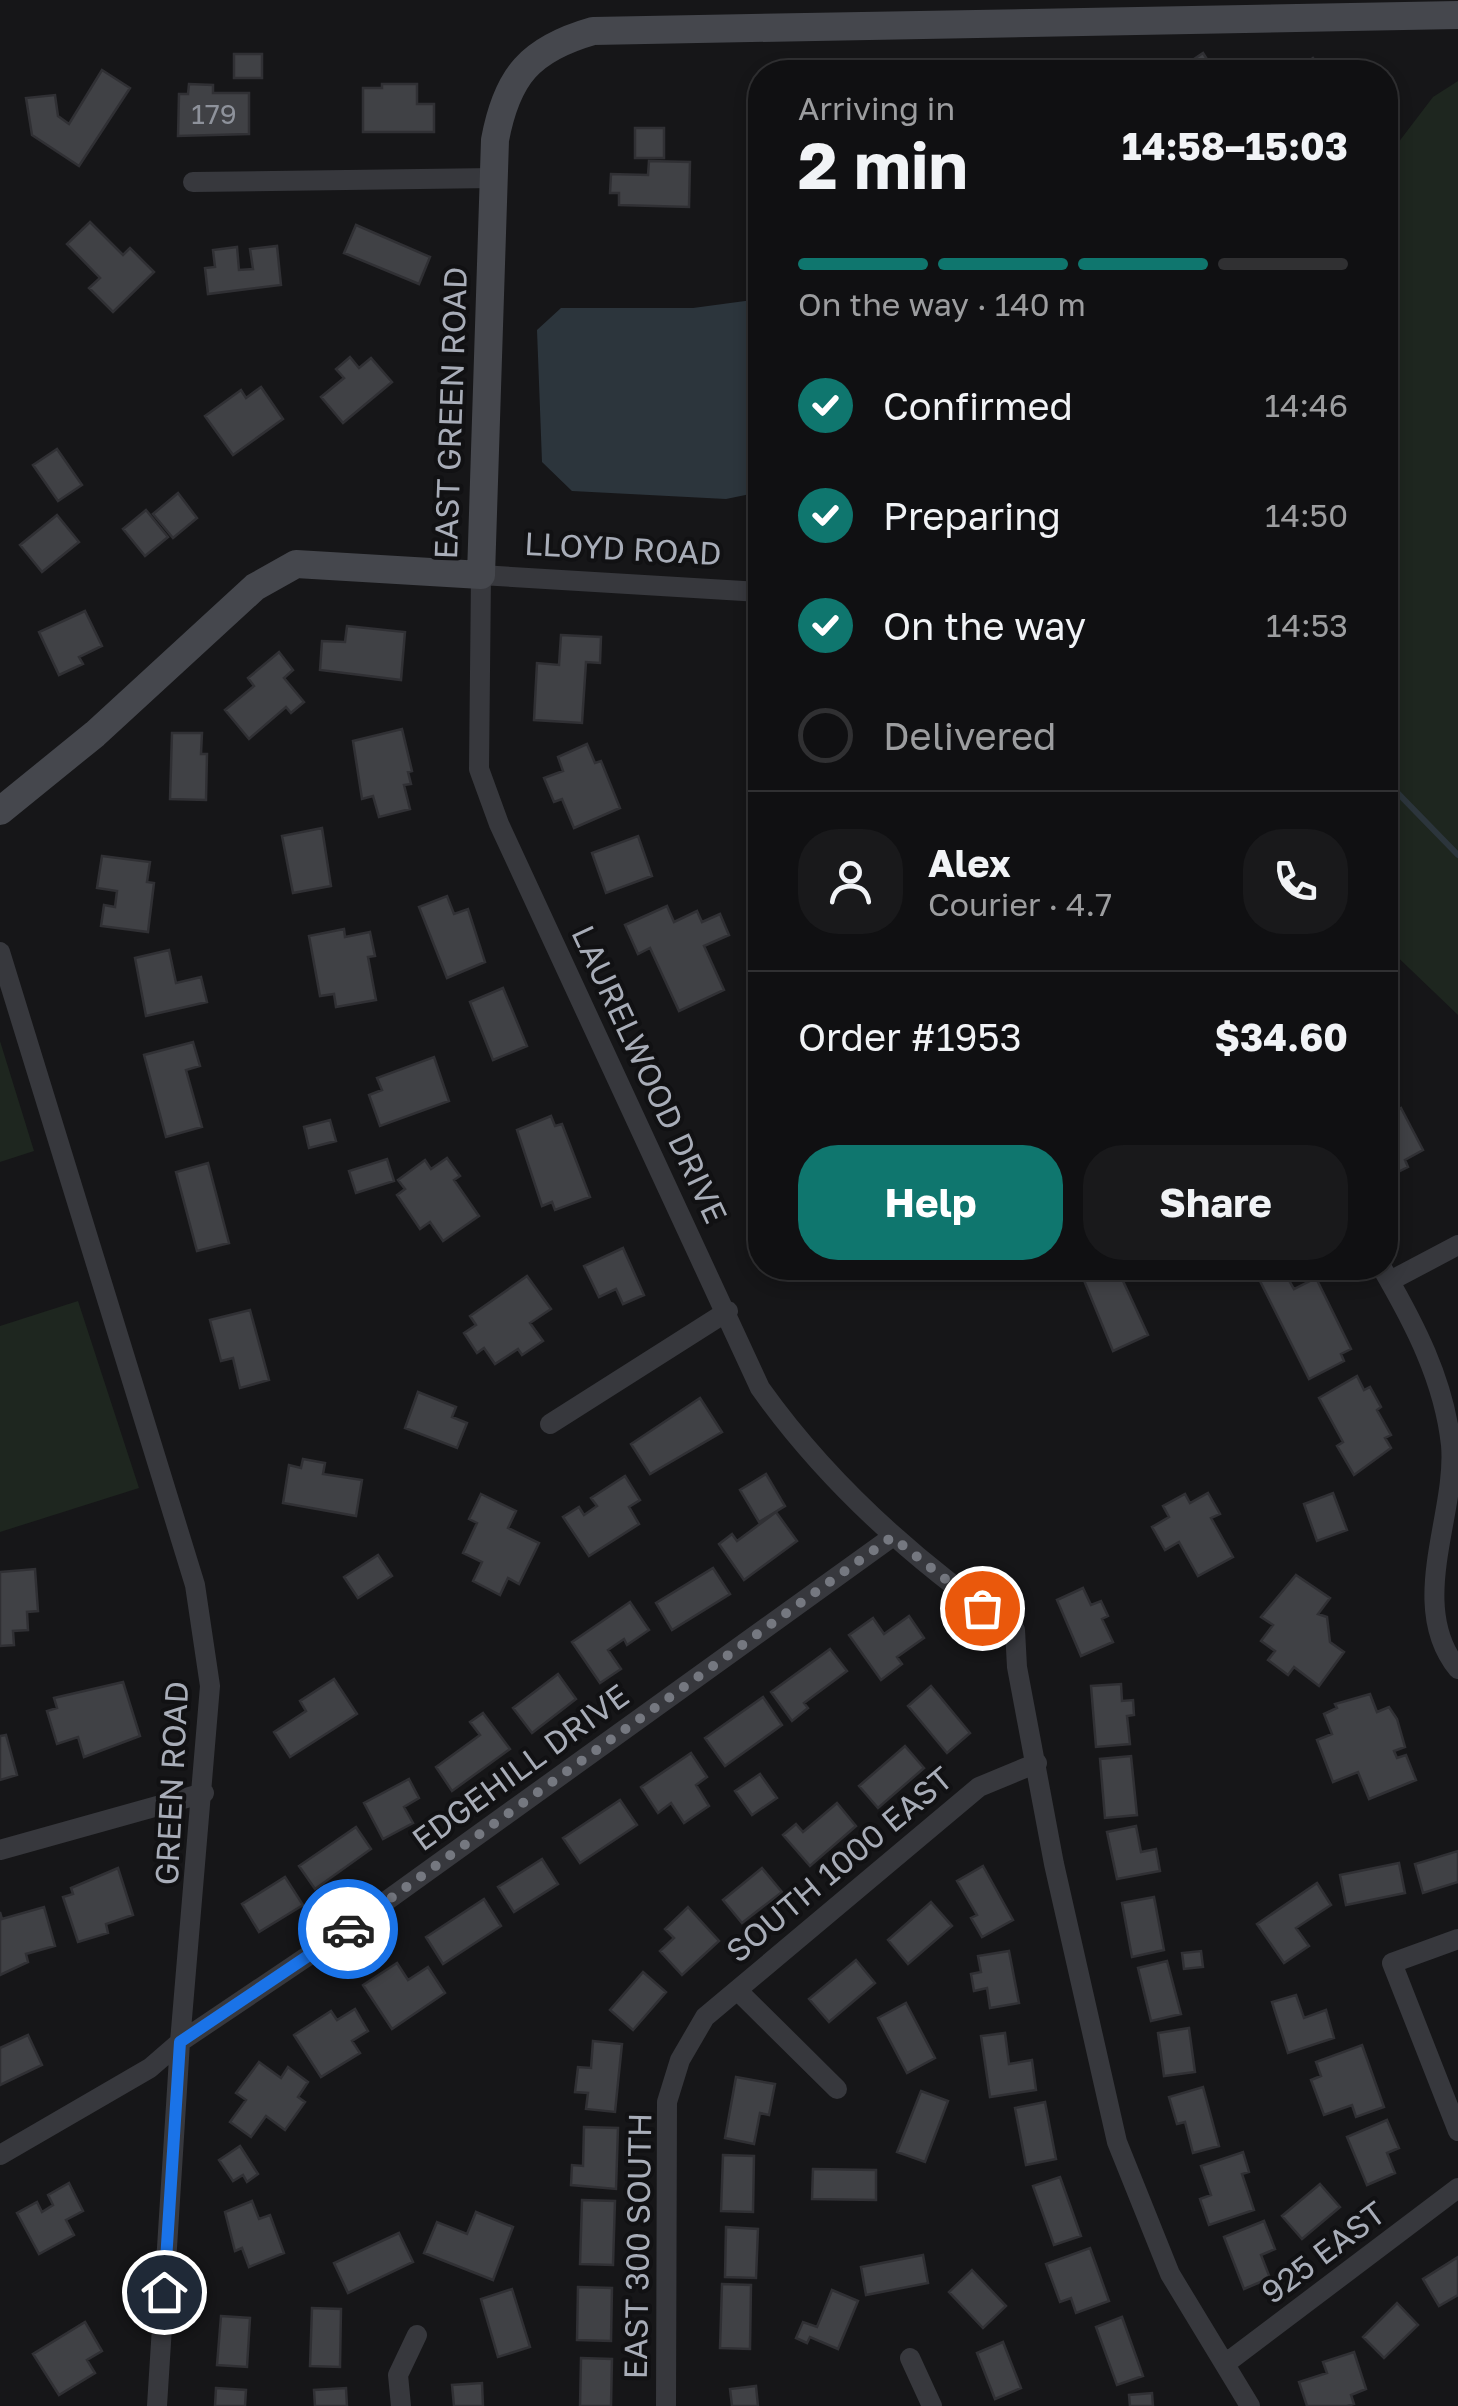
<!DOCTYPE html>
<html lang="en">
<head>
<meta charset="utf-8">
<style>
  :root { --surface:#101012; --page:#19191b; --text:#f1f3f6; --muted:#9c9d9f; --line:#303032; --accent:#0f766e }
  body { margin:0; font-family:"Golos Text",sans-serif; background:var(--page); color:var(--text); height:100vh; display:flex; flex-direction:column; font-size:38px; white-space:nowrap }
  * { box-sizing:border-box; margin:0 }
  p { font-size:32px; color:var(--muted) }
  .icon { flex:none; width:55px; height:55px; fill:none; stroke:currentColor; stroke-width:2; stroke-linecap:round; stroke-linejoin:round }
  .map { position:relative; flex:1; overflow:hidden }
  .sheet { position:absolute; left:748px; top:60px; width:650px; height:1220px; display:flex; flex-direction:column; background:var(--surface); border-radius:40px; box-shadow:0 5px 15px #0003,0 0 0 2px var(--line) }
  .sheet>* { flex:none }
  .pin { position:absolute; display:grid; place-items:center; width:85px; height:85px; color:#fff; margin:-42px; border:5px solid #fff; border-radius:50%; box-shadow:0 2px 10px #0007 }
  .courier { position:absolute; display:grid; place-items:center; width:100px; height:100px; margin:-50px; border:8px solid #1a73e8; border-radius:50%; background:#fff; color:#222; box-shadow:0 2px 12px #0007 }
  .overview em { font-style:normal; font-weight:700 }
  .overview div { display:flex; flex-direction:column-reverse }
  .overview { display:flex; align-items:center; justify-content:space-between; height:170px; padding:0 50px }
  h1 { font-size:65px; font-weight:700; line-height:75px }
  .bar { display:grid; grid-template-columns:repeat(4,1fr); gap:15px 10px; align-content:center; height:120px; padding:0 50px }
  .bar i { height:12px; border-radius:8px; background:var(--line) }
  .bar .on { background:var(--accent) }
  .bar p { grid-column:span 4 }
  .line { display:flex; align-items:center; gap:25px; padding:0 50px; border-top:2px solid var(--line) }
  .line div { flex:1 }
  .round { display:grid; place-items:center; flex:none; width:105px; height:105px; border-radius:40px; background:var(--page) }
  ol { padding:0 50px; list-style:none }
  li { display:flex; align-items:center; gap:30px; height:110px }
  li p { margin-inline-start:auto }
  li .icon { padding:10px; border-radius:50%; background:var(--accent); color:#fff; stroke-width:4 }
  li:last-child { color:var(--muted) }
  li i { width:55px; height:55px; border:5px solid var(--line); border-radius:50% }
  .cta { display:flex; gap:20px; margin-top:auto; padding:20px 50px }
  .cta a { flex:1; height:115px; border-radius:40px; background:var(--accent); color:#fff; font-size:40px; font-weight:700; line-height:115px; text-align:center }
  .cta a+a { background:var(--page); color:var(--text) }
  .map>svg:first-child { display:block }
  .green { fill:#1e261f }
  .water { fill:#2c353c }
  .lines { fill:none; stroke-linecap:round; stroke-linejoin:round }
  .stream { stroke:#2c353c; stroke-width:6 }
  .building { fill:#404145; stroke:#303034; stroke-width:2.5 }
  .street { stroke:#37383d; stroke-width:20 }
  .secondary { stroke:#45474d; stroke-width:28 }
  .done { stroke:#757880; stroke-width:10; stroke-dasharray:0 18 }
  .route { stroke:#1a73e8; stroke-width:12 }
  .labels { text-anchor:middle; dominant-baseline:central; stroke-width:8; stroke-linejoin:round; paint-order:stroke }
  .number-label { font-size:28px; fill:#8e929b }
  .street-label { font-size:32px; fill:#a8adb8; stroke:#111113 }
</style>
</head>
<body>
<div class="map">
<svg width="1458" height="2406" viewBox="0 0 1458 2406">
  <rect width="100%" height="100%" fill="#161618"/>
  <path class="green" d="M1458,81V1015L1385,945V160L1433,97Z
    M0,1041L34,1151L0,1162Z
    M78,1301L139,1488L0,1532V1326Z"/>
  <path class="water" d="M760,299V492L726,499L572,491L542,462L537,330L561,308H693Z"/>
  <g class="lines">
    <path class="stream" d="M1385,780L1458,855"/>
  </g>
  <path class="building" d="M1203,53L1215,72H1181L1179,69Z
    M234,54H262V78H234Z
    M1313,58L1325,72H1295Z
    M102,70L130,88L79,166L32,135L26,98L55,95L58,116L69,124Z
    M189,84L213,85V93H249V134L178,136L179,94H188Z
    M382,84H417V104H434V132H363V88H382Z
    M635,128H664V158H635Z
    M649,161L690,162L689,207L619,205V193H610L611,174L648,175Z
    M90,222L123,255L130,248L154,272L113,312L89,288L100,278L67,244Z
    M356,225L430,257L419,284L344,253Z
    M277,246L281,285L208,294L205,268L215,267L213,250L237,247L239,270L253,269L250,249Z
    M350,357L359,368L371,358L392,382L343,423L321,397L344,378L336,369Z
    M261,387L283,419L233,455L205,416L241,390L246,398Z
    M57,449L82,485L58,501L33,465Z
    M178,493L197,518L173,538L153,514Z
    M146,510L168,537L145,556L123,529Z
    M57,515L79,542L42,572L20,545Z
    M85,611L102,646L79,657L83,664L59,675L39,632Z
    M347,626L405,632L401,680L320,670L322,641L345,642Z
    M561,635L601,637L600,663L586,662L582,723L534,720L537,663L559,665Z
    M279,652L293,670L284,678L304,702L291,713L286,707L249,739L225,710L254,686L248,678Z
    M402,729L412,771L408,772L411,784L404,785L410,809L379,817L373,796L362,799L353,741Z
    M172,733H202L201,754H207L206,800L170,799Z
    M587,744L595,763L601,761L620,808L574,828L562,799L554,802L544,778L563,771L558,757Z
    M322,828L331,886L293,893L282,836Z
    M638,836L652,876L606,893L592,853Z
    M102,856L150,862L147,882L154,883L148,932L101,926L104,905L115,907L117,891L97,888Z
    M447,896L454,914L468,909L485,962L447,978L419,907Z
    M667,906L674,922L697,911L702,922L720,914L729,935L704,946L724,990L679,1011L650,948L638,954L625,925Z
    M344,929L345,937L370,932L375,956L368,957L376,1000L336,1007L334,994L320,996L309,936Z
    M169,950L176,983L201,977L207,1002L146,1016L135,958Z
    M503,988L527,1046L493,1060L470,1002Z
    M1385,1025L1394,1044L1387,1048L1397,1070L1386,1075L1393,1092L1385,1096Z
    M193,1042L200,1066L186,1070L202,1127L166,1137L144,1055Z
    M434,1057L449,1101L380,1126L369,1095L382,1090L377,1078Z
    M1401,1108L1423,1150L1405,1160L1408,1167L1386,1178L1385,1117Z
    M551,1116L555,1126L562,1124L590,1197L555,1210L552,1202L542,1206L517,1130Z
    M330,1120L336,1141L309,1148L304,1127Z
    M447,1158L460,1176L454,1180L479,1216L443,1241L430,1222L420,1229L397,1195L405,1189L398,1180L425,1160L431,1169Z
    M387,1159L394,1181L356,1193L349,1171Z
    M208,1163L229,1243L197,1251L176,1172Z
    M623,1248L644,1295L623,1304L616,1289L599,1297L584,1266Z
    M1106,1268H1117L1148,1335L1113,1351L1083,1278Z
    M1282,1268L1294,1289L1316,1278L1351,1349L1341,1354L1344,1361L1309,1379L1259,1279Z
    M527,1276L551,1309L530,1323L543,1341L522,1355L518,1349L495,1364L484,1348L477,1353L464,1333L476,1325L470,1316Z
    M250,1310L269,1380L240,1388L233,1358L221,1361L210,1320Z
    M1357,1376L1364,1390L1370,1387L1381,1407L1377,1410L1391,1435L1385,1438L1391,1448L1354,1475L1337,1446L1343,1442L1319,1398Z
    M418,1392L456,1407L452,1417L467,1423L457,1448L405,1428Z
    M700,1398L722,1432L650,1474L631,1444Z
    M303,1459L325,1463L323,1474L362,1480L356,1516L283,1503L289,1465L301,1468Z
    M766,1474L785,1506L759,1522L740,1490Z
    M625,1476L640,1500L629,1507L639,1524L589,1556L563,1517L579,1507L584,1515L597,1506L591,1498Z
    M1208,1493L1220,1514L1211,1518L1233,1557L1198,1576L1179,1542L1165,1550L1152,1527L1169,1517L1163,1506L1185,1494L1190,1503Z
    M1333,1493L1347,1530L1317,1541L1304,1504Z
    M481,1494L516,1511L508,1528L539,1543L519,1584L508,1578L500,1595L473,1581L482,1562L463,1553L477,1523L469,1519Z
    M776,1512L797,1541L744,1580L719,1544L732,1534L737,1541Z
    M378,1555L392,1576L358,1598L344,1577Z
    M713,1568L730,1594L672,1630L656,1603Z
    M35,1569L38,1611L27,1612L28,1630L13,1631L14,1645L0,1646V1572Z
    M1296,1575L1330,1598L1318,1614L1327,1617L1330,1642L1344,1652L1319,1686L1294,1667L1288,1675L1268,1660L1275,1651L1261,1641L1273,1625L1261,1617Z
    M1083,1588L1091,1605L1101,1601L1108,1616L1102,1619L1113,1642L1081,1656L1057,1600Z
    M630,1602L649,1630L627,1645L624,1639L608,1650L621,1669L600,1683L572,1642Z
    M909,1616L924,1638L897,1657L902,1664L881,1680L849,1635L873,1618L884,1634Z
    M830,1649L847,1671L804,1703L808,1708L792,1721L771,1692Z
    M558,1674L576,1699L532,1733L513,1708Z
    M334,1679L357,1714L290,1757L274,1732L306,1711L300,1701Z
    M123,1682L140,1736L84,1757L78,1737L57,1744L47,1711L57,1708L54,1698Z
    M1121,1684L1122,1701L1133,1700L1134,1715L1127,1716L1130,1744L1096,1747L1091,1686Z
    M931,1686L970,1733L947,1753L908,1706Z
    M1370,1694L1377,1712L1389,1707L1397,1719L1405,1747L1394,1751L1397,1758L1406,1755L1416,1780L1369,1799L1358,1772L1333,1782L1317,1740L1332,1734L1324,1714L1337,1708L1335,1704Z
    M763,1697L782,1725L725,1766L705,1738Z
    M483,1713L510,1749L452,1791L436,1767L480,1735L470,1722Z
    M6,1735L17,1775L0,1780V1736Z
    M905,1746L924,1768L878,1808L859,1786Z
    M691,1753L707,1777L696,1785L709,1806L684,1823L671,1803L658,1813L641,1787Z
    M1131,1756L1137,1815L1105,1818L1100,1759Z
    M760,1774L777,1798L752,1815L735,1791Z
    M409,1779L419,1798L404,1807L413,1823L383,1839L364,1803Z
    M620,1800L637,1825L580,1863L563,1838Z
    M837,1803L856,1826L810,1866L783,1835L796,1824L803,1832Z
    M1136,1826L1141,1852L1156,1849L1160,1871L1117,1879L1107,1832Z
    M356,1827L371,1849L315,1889L299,1866Z
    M1458,1851V1882L1423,1893L1415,1864Z
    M542,1859L558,1884L514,1912L498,1887Z
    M1399,1863L1405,1893L1346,1905L1340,1875Z
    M983,1866L1013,1920L982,1937L971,1918L977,1915L957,1881Z
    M118,1868L133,1915L106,1924L108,1933L78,1942L63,1897L73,1894L71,1888Z
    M762,1868L782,1892L742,1923L723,1900Z
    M285,1877L303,1905L259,1932L242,1904Z
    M1317,1883L1331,1905L1296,1928L1309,1946L1284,1963L1257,1924Z
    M1154,1897L1164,1950L1132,1957L1122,1903Z
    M484,1899L501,1926L443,1964L426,1937Z
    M931,1902L952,1926L908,1964L888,1940Z
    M44,1907L55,1946L26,1954L28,1962L0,1975V1912L2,1919Z
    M688,1907L719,1941L682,1975L660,1951L674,1938L665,1929Z
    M1009,1951L1019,2003L990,2008L987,1988L974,1991L971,1974L981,1972L978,1956Z
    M1201,1951L1203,1967L1184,1969L1182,1953Z
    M856,1960L875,1983L829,2022L809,1999Z
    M1167,1961L1181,2014L1151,2021L1138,1968Z
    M397,1963L408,1980L428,1967L445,1993L392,2029L363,1985Z
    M643,1972L666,1992L633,2030L610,2010Z
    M1296,1995L1304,2018L1326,2010L1334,2038L1288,2053L1272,2002Z
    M906,2003L935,2058L907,2073L878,2018Z
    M355,2009L368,2031L352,2041L360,2053L321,2077L294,2035L331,2011L337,2020Z
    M1189,2028L1195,2072L1164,2076L1158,2033Z
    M1005,2033L1009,2064L1032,2060L1036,2090L990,2097L981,2036Z
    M28,2035L42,2065L0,2085V2048Z
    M593,2041L622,2044L615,2112L586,2109L588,2093L575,2092L578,2067L591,2068Z
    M1362,2045L1384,2107L1356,2117L1352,2105L1324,2115L1311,2080L1321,2076L1316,2062Z
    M259,2062L281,2078L288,2067L308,2082L298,2097L305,2102L285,2130L266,2116L251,2137L230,2122L246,2100L236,2093Z
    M736,2077L775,2084L769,2115L760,2113L754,2144L725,2138Z
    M1203,2087L1219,2146L1193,2153L1185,2122L1177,2124L1169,2097Z
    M921,2091L948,2101L925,2162L897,2152Z
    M1045,2102L1056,2159L1026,2165L1015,2108Z
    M1387,2120L1399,2148L1387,2153L1395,2173L1367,2185L1347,2137Z
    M584,2127L618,2128L616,2189L571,2185L572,2165L583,2166Z
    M240,2146L258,2174L247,2182L243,2175L233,2181L219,2160Z
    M1243,2152L1249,2172L1242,2174L1254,2210L1209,2225L1200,2199L1211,2195L1201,2166Z
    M723,2155L754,2156L753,2212L721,2211Z
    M813,2169L876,2170V2200L812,2199Z
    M1060,2177L1081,2236L1054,2245L1033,2186Z
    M69,2183L83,2211L66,2220L74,2235L39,2254L17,2213L37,2202L42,2212L53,2205L48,2195Z
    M1320,2184L1340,2207L1302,2239L1282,2216Z
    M582,2200L615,2201L613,2265L580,2264Z
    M252,2201L259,2219L270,2215L284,2253L249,2267L242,2248L235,2251L225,2212Z
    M476,2212L513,2227L493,2280L424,2253L437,2222L467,2234Z
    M1264,2221L1275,2249L1261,2255L1270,2278L1244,2289L1224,2237Z
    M726,2227L758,2229L756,2278L725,2277Z
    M399,2233L413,2262L348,2293L334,2263Z
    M1090,2248L1109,2301L1076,2313L1071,2298L1060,2302L1046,2264Z
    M923,2255L928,2283L866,2295L861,2267Z
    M1458,2257V2295L1439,2306L1423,2279Z
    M972,2270L1006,2306L983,2328L949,2292Z
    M722,2284L751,2285L750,2349L720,2348Z
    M578,2287L612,2288L611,2341L577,2340Z
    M512,2289L530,2347L498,2357L481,2299Z
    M832,2290L858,2301L838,2349L810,2337L807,2343L796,2338L803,2322L817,2327Z
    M1397,2303L1418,2325L1384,2358L1363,2337Z
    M312,2308L341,2309L340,2367L310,2366Z
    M221,2316L250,2318L247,2367L217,2365Z
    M1122,2317L1143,2376L1117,2385L1096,2327Z
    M85,2322L102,2351L87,2360L95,2373L59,2395L33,2354Z
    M1003,2342L1021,2388L995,2399L977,2353Z
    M1354,2352L1366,2389L1351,2395L1354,2404L1347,2406H1307L1299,2382L1327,2373L1323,2362Z
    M581,2358L612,2359L611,2406H580Z
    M482,2383L483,2406H454L452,2385Z
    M756,2386L758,2406H732L730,2389Z
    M216,2388L246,2390L245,2406H215Z
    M346,2388L347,2406H315L314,2390Z
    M1152,2393L1153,2406H1130L1129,2395Z"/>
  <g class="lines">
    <path class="street" d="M193,182L494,178
      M760,592L481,575L479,769L499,824L760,1388C829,1485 917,1563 1015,1630L1017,1667L1054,1864L1117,2142L1170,2274L1250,2406
      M0,952L195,1585L210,1686L180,2042L157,2406
      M1382,1268C1414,1323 1444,1380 1451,1445C1457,1515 1406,1605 1458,1669
      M1390,1281L1458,1245
      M550,1424L728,1311
      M0,1850L204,1793
      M1458,1939L1392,1963L1458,2131
      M737,1990L837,2089
      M0,2155L150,2068L180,2042L339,1935L892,1537
      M910,2358L932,2406
      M1225,2364L1458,2188
      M401,2406L398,2375L417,2335
      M666,2406L667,2102L680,2060L705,2017L979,1787L1037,1763"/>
    <path class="secondary" d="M0,811L95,734L255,587L296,564L481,575L495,140C507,76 530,49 593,31L1458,15"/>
  </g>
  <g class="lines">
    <path class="done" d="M348,1929L892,1537L982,1608"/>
    <path class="route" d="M164,2292L180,2042L348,1929"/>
  </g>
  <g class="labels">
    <g class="number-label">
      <text x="214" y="113">179</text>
    </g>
    <g class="street-label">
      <text transform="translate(450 413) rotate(-88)">EAST GREEN ROAD</text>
      <text transform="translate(623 548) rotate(3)">LLOYD ROAD</text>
      <text transform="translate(650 1074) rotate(65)">LAURELWOOD DRIVE</text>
      <text transform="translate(520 1767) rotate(-36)">EDGEHILL DRIVE</text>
      <text transform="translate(171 1783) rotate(-87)">GREEN ROAD</text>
      <text transform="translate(839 1864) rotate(-40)">SOUTH 1000 EAST</text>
      <text transform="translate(637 2246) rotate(-89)">EAST 300 SOUTH</text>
      <text transform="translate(1323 2252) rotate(-37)">925 EAST</text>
    </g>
  </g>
</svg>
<div class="pin" style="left:982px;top:1608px;background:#ea580c"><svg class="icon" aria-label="bag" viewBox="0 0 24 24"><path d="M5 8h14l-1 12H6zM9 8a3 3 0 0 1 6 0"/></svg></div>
<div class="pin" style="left:164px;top:2292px;background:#1f2937"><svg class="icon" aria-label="home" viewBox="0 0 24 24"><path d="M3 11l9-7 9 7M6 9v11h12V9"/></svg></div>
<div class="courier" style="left:348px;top:1929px"><svg class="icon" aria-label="car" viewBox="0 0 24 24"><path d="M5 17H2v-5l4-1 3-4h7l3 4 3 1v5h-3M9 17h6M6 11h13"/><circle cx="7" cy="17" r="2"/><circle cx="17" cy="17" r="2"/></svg></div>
<section class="sheet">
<div class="overview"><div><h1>2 min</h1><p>Arriving in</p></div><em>14:58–15:03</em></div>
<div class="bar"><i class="on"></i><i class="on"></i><i class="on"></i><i></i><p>On the way · 140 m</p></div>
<ol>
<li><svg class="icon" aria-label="check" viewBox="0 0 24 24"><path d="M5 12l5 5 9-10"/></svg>Confirmed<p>14:46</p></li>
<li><svg class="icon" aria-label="check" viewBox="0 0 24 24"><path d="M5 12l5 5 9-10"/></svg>Preparing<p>14:50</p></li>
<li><svg class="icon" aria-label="check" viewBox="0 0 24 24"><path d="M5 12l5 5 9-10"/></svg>On the way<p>14:53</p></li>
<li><i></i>Delivered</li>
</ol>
<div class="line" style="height:180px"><a class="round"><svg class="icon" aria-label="person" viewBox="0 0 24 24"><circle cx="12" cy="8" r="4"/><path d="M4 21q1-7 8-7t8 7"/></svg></a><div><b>Alex</b><p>Courier · 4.7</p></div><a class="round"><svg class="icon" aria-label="phone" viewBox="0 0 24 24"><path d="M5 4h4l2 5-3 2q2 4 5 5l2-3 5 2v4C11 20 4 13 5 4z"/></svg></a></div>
<div class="line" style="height:130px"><div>Order #1953</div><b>$34.60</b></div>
<div class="cta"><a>Help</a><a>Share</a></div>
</section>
</div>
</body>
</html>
